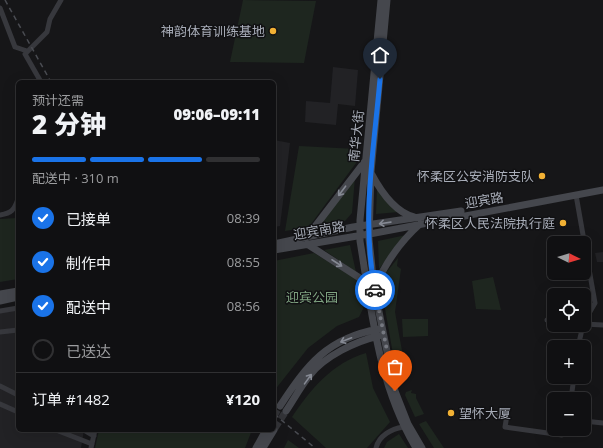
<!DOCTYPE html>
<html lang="zh">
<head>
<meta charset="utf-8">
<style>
  :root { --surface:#101012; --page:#19191b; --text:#f1f3f6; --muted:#9c9d9f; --line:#303032; --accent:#1a73e8 }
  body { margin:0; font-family:"Open Sans","Noto Sans SC",sans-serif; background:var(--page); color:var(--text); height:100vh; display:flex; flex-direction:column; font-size:15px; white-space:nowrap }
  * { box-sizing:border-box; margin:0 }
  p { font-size:13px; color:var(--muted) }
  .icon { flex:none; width:22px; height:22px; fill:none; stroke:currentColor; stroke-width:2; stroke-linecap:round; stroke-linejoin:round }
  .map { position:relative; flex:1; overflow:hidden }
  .side { position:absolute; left:16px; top:80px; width:260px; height:352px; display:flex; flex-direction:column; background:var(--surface); border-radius:6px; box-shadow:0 4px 16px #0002,0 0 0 1px var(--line) }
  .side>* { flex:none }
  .needle { width:26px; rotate:95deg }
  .fabs { position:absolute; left:547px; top:236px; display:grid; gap:8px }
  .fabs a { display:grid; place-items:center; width:44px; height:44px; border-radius:6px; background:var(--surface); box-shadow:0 4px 16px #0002,0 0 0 1px var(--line); font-size:20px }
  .pin { position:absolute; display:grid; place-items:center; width:34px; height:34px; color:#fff; margin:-41px -17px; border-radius:50% 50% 50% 0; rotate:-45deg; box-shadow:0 0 4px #0007 }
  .pin .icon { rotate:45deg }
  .courier { position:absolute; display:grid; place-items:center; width:40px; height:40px; margin:-20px; border:3px solid #1a73e8; border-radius:50%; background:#fff; color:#222; box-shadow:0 1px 5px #0007 }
  .summary em { font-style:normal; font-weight:800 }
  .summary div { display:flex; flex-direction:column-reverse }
  .summary { display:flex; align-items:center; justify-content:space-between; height:68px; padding:0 16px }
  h1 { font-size:26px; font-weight:800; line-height:30px }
  .bar { display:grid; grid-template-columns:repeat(4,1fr); gap:6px 4px; align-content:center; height:48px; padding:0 16px }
  .bar i { height:5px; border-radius:3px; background:var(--line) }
  .bar .on { background:var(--accent) }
  .bar p { grid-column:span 4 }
  .line { display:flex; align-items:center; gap:10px; padding:0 16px; border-top:1px solid var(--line) }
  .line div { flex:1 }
  ol { padding:0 16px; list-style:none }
  li { display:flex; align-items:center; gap:12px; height:44px }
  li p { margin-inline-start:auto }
  li .icon { padding:4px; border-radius:50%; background:var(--accent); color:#fff; stroke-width:4 }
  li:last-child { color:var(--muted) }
  li i { width:22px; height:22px; border:2px solid var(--line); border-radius:50% }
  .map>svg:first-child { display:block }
  .built { fill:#222225 }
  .green { fill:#1e261f }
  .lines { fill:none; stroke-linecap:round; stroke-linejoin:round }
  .secondary-tunnel { stroke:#333438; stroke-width:7; stroke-dasharray:7 3.5; stroke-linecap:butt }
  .minor { stroke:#37383d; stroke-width:5 }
  .secondary { stroke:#45474d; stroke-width:7 }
  .rail { stroke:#4a4c52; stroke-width:1.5; stroke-dasharray:5 4; stroke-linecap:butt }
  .oneway { stroke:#858993 }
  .done { stroke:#757880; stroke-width:4; stroke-dasharray:0 7.2 }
  .route { stroke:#1a73e8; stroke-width:5 }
  .poi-dot { fill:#f2b134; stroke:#111113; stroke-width:1.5 }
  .labels { text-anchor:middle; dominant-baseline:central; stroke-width:3; stroke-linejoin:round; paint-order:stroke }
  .poi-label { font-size:13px; fill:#a8adb8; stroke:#111113; text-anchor:end }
  .street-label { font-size:13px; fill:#a8adb8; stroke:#111113 }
  .park-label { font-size:13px; fill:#7fa381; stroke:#111113 }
</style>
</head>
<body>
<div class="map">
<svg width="603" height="448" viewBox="0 0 603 448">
  <rect width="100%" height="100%" fill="#161618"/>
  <path class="built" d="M333,67L358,70L355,106L338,104L336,125L305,122L306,101L330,103Z
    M274,140L290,143L280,226L274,227Z
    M603,252V262H597L595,253Z
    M18,310V430H84L81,448H0V313Z"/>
  <path class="green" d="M243,0L316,1L304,63L230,62Z
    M299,146L356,149V163L311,224L304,228L285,231Z
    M355,177L352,213L345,221L319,225Z
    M377,188L399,212L376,214Z
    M18,213V279L0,282V219L17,218Z
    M406,235L379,269L378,241Z
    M350,245L356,272L324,250Z
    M314,253L360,281L363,309L359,317L337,326L308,348L274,391V261Z
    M398,258L397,266L401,269L395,312L406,373L397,377L380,280Z
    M493,277L501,310L476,309L472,281Z
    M402,319H428V336L403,337Z
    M366,353L373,388L390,422L367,448H326L292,417C311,389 332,363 366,353Z
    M412,390L411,393L416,394V398L424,414L415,417L405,395L406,392Z
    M426,421L444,448H434L419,424Z
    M99,430H252L245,448H95Z
    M399,434L408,448H384L387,442Z
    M288,440L299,448H284Z"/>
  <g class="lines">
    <path class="secondary-tunnel" d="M274,416L280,406
      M275,428L286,411"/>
    <path class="minor" d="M0,8L15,47L27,51
      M41,82L25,54L47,32L50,19L61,0
      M576,195L595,303L584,322
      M0,215C12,213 14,210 18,199
      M0,311L18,308
      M547,320H554
      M584,324L603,325
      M0,332L18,330
      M578,347L583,325
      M0,386L18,395
      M571,399L574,377
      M0,404L18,412
      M495,413L507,415L505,427L562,435L565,434L568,429
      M584,421L603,423
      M56,430L92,444
      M84,430L94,436
      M91,448L95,430
      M376,448C379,435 392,429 403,427"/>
    <path class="secondary" d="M381,0L360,220V241C372,313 378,384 416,448
      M387,0L371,172L369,239L374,287L395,391L408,424L422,448
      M371,173C380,190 394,212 414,217
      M307,237L366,160
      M274,244L353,227L461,211
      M307,244L366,282
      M274,250L375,233L603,190
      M375,287C385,264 401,241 420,224
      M0,294L18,291
      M0,301L18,297
      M280,406C307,365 327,338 379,329
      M286,411C294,399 301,386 310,375C325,356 356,341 379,336
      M256,448L266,430
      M263,448L274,430"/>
    <path class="rail" d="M5,0L51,82
      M274,414L315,448"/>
  </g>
  <defs><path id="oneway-shaft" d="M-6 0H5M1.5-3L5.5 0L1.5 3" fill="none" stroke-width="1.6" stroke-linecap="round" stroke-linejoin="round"/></defs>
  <g class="oneway">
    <use href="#oneway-shaft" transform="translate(342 191) rotate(127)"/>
    <use href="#oneway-shaft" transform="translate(385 223) rotate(172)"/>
    <use href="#oneway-shaft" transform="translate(337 263) rotate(33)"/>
    <use href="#oneway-shaft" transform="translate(346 340) rotate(159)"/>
    <use href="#oneway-shaft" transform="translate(308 379) rotate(-54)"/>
  </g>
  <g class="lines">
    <path class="done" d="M375,290L395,391"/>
    <path class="route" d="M375,290C361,220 374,149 380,79"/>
  </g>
  <g class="poi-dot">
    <circle cx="273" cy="31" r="4"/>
    <circle cx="542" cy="176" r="4"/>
    <circle cx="563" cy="223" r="4"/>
    <circle cx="451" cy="413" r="4"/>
  </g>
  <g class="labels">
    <g class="poi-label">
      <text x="265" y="31">神韵体育训练基地</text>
      <text x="534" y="176">怀柔区公安消防支队</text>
      <text x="555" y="223">怀柔区人民法院执行庭</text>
      <text x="459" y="413" text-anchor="start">望怀大厦</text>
    </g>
    <g class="street-label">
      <text transform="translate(356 136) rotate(-84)">南华大街</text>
      <text transform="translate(484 200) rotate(-10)">迎宾路</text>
      <text transform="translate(319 230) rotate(-10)">迎宾南路</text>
    </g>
    <g class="park-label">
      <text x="312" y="297">迎宾公园</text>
    </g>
  </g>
</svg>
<div class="fabs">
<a><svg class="needle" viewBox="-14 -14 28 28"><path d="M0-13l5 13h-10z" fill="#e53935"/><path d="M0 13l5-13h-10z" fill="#9c9d9f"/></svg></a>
<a><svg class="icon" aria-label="locate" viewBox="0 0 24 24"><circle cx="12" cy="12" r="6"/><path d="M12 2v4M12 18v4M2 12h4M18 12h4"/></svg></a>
<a>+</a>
<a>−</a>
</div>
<div class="pin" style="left:395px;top:391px;background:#ea580c"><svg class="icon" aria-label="bag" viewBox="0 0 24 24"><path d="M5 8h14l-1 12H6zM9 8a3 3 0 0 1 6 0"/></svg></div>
<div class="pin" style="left:380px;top:79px;background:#1f2937"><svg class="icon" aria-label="home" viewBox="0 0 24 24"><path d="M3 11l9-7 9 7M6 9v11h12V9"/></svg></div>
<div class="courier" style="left:375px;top:290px"><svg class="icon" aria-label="car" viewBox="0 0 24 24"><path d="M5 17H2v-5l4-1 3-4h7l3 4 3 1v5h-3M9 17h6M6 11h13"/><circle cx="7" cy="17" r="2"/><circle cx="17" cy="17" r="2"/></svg></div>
<section class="side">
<div class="summary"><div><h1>2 分钟</h1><p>预计还需</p></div><em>09:06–09:11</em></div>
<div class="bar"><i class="on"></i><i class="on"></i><i class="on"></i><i></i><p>配送中 · 310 m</p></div>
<ol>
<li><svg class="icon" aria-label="check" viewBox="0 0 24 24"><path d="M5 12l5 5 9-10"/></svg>已接单<p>08:39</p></li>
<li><svg class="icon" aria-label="check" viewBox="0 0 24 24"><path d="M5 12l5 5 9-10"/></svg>制作中<p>08:55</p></li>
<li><svg class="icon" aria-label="check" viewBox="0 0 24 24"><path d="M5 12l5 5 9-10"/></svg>配送中<p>08:56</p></li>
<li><i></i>已送达</li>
</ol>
<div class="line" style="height:52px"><div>订单 #1482</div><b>¥120</b></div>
</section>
</div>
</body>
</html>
